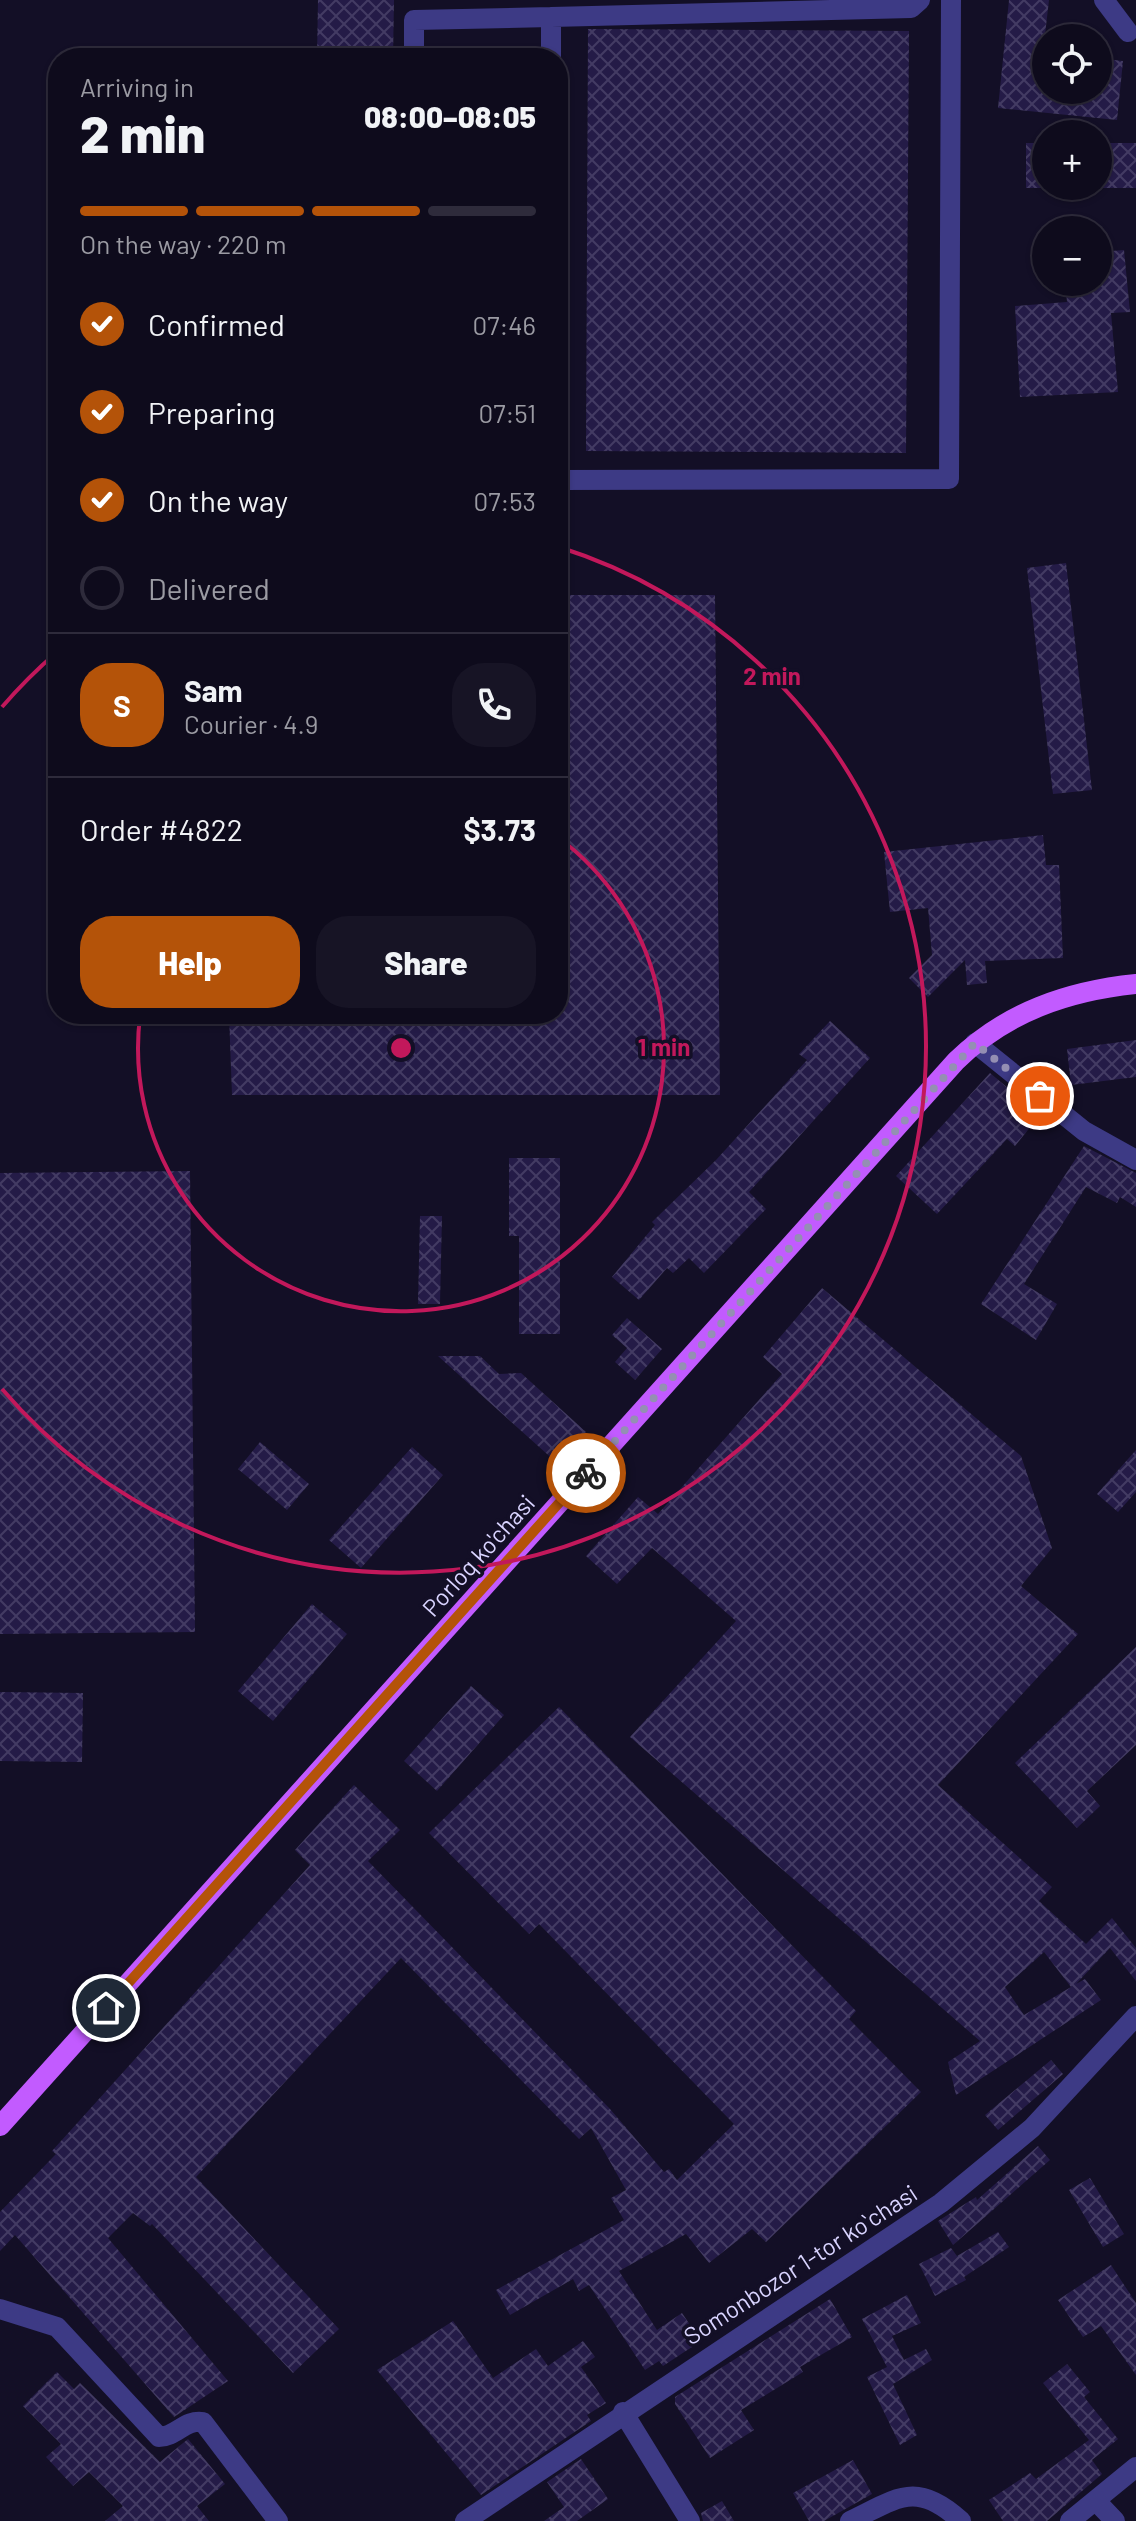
<!DOCTYPE html>
<html lang="en">
<head>
<meta charset="utf-8">
<style>
  :root { --surface:#0e0b1c; --page:#171425; --text:#f1f3f6; --muted:#9b9ba3; --line:#2e2b3b; --accent:#b45309 }
  body { margin:0; font-family:Barlow,sans-serif; background:var(--page); color:var(--text); height:100vh; display:flex; flex-direction:column; font-size:30px; white-space:nowrap }
  * { box-sizing:border-box; margin:0 }
  p { font-size:26px; color:var(--muted) }
  .icon { flex:none; width:44px; height:44px; fill:none; stroke:currentColor; stroke-width:2; stroke-linecap:round; stroke-linejoin:round }
  .map { position:relative; flex:1; overflow:hidden }
  .drawer { position:absolute; left:48px; top:48px; width:520px; height:976px; display:flex; flex-direction:column; background:var(--surface); border-radius:32px; box-shadow:0 2px 6px #0004,0 0 0 2px var(--line) }
  .drawer>* { flex:none }
  .tools { position:absolute; left:1032px; top:24px; display:grid; gap:16px }
  .tools a { display:grid; place-items:center; width:80px; height:80px; border-radius:50%; background:var(--surface); box-shadow:0 2px 6px #0004,0 0 0 2px var(--line); font-size:40px }
  .pin { position:absolute; display:grid; place-items:center; width:68px; height:68px; color:#fff; margin:-34px; border:4px solid #fff; border-radius:50%; box-shadow:0 2px 8px #0007 }
  .courier { position:absolute; display:grid; place-items:center; width:80px; height:80px; margin:-40px; border:6px solid #b45309; border-radius:50%; background:#fff; color:#222; box-shadow:0 2px 10px #0007 }
  .head em { font-style:normal; font-weight:800 }
  .head div { display:flex; flex-direction:column-reverse }
  .head { display:flex; align-items:center; justify-content:space-between; height:136px; padding:0 32px }
  h1 { font-size:52px; font-weight:800; line-height:60px }
  .bar { display:grid; grid-template-columns:repeat(4,1fr); gap:12px 8px; align-content:center; height:96px; padding:0 32px }
  .bar i { height:10px; border-radius:6px; background:var(--line) }
  .bar .active { background:var(--accent) }
  .bar p { grid-column:span 4 }
  .line { display:flex; align-items:center; gap:20px; padding:0 32px; border-top:2px solid var(--line) }
  .line div { flex:1 }
  .round { display:grid; place-items:center; flex:none; width:84px; height:84px; border-radius:32px; background:var(--page) }
  ol { padding:0 32px; list-style:none }
  li { display:flex; align-items:center; gap:24px; height:88px }
  li p { margin-inline-start:auto }
  li .icon { padding:8px; border-radius:50%; background:var(--accent); color:#fff; stroke-width:4 }
  li:last-child { color:var(--muted) }
  li i { width:44px; height:44px; border:4px solid var(--line); border-radius:50% }
  .action { display:flex; gap:16px; margin-top:auto; padding:16px 32px }
  .action a { flex:1; height:92px; border-radius:32px; background:var(--accent); color:#fff; font-size:32px; font-weight:800; line-height:92px; text-align:center }
  .action a+a { background:var(--page); color:var(--text) }
  .map>svg:first-child { display:block }
  .building { fill:url(#building-cross-hatch); fill-rule:evenodd }
  .lines { fill:none; stroke-linecap:round; stroke-linejoin:round }
  .minor { stroke:#3d3a85; stroke-width:20 }
  .major { stroke:#c25bff; stroke-width:20 }
  .done { stroke:#948fb3; stroke-width:8; stroke-dasharray:0 14.4 }
  .route { stroke:#b45309; stroke-width:10 }
  .ring { fill:none; stroke:#c2185b; stroke-width:4 }
  .labels { text-anchor:middle; dominant-baseline:central; stroke-width:7; stroke-linejoin:round; paint-order:stroke }
  .street-label { font-size:24px; fill:#d9d4ff; stroke:#130f26 }
  .centre { fill:#c2185b; stroke:#130f26; stroke-width:4 }
  .ring-label { font-size:24px; text-anchor:middle; font-weight:bold; fill:#c2185b; stroke:#130f26; stroke-width:7; stroke-linejoin:round; paint-order:stroke }
</style>
</head>
<body>
<div class="map">
<svg width="1136" height="2521" viewBox="0 0 1136 2521">
  <defs>
    <pattern id="building-cross-hatch" width="8" height="8" patternUnits="userSpaceOnUse" patternTransform="scale(2)"><rect width="8" height="8" fill="#241b47"/><path d="M0 0l8 8M0 8l8-8" fill="none" stroke="#433b63"/></pattern>
  </defs>
  <rect width="100%" height="100%" fill="#130f26"/>
  <path class="building" d="M318,0H394L393,58L317,57Z
    M1009,0H1049L1043,52L1046,90H1098V58L1123,61L1117,120L998,108Z
    M588,29L909,31L906,453L586,451Z
    M1026,143H1046V188H1026Z
    M1098,143H1136V188H1098Z
    M1124,250L1130,312L1111,313L1118,392L1020,397L1015,306L1067,302L1065,282H1098V252Z
    M1066,563L1092,790L1053,794L1027,568Z
    M558,595H715L720,1095H232L229,1014H558Z
    M1043,835L1046,865H1059L1063,958L985,961L987,983L967,985L965,960L928,997L909,978L932,955L928,908L890,912L884,852Z
    M830,1021L870,1058L749,1192L766,1209L704,1273L689,1258L673,1273L667,1268L639,1300L612,1277L655,1225L652,1222L716,1160L807,1060L799,1054Z
    M1136,1040V1077L1071,1085L1067,1049Z
    M990,1073L1040,1115L1015,1146L1007,1139L937,1214L896,1176Z
    M1084,1146L1136,1173V1207L1120,1197L1117,1203L1086,1187L1024,1284L1057,1304L1036,1340L981,1304Z
    M509,1158H560V1334H519V1236H509Z
    M190,1171L195,1632L0,1634V1173Z
    M420,1216H442L440,1304H418Z
    M822,1288L1021,1456L1052,1548L1021,1586L1078,1634L938,1785L1052,1887L1039,1901L1086,1944L1112,1918L1136,1948V1981L1110,1948L1076,1984L1085,1979L1101,2000L956,2095L948,2062L980,2041L630,1737L736,1621L652,1548L617,1584L586,1556L638,1497L658,1514L782,1374L763,1357ZM1044,1952L1071,1987L1024,2015L1005,1987Z
    M627,1318L662,1349L635,1380L615,1362L627,1348L612,1335Z
    M438,1356H480L499,1374L521,1373L586,1432L557,1463Z
    M260,1442L309,1484L287,1510L238,1469Z
    M412,1447L443,1475L361,1568L329,1540Z
    M1136,1450V1492L1118,1512L1097,1494Z
    M312,1604L347,1634L273,1721L238,1691Z
    M1136,1647V1745L1087,1791L1100,1806L1077,1828L1015,1763Z
    M471,1686L504,1715L437,1791L404,1761Z
    M0,1692L83,1693L82,1762L0,1761Z
    M559,1707L856,2011L849,2019L921,2092L766,2242L752,2229L709,2263L686,2234L619,2271L657,2330L682,2313L701,2341L663,2366L659,2361L645,2370L589,2285L579,2291L573,2279L510,2315L496,2290L624,2220L611,2198L626,2190L591,2128L579,2139L401,1958L196,2177L339,2329L293,2373L152,2224L150,2226L133,2213L108,2238L228,2381L174,2417L15,2235L0,2251V2212L56,2154L52,2151L310,1865L295,1850L354,1785L400,1830L368,1861L610,2109L664,2172L669,2169L677,2180L734,2124L539,1924L529,1934L429,1833Z
    M1051,2060L1063,2074L998,2130L985,2115Z
    M1038,2146L1050,2160L953,2245L938,2221L976,2197L977,2200Z
    M1090,2178L1124,2234L1103,2247L1069,2190Z
    M998,2232L1009,2247L964,2277L966,2280L935,2296L919,2264L951,2248L957,2256Z
    M1111,2265L1136,2303V2375L1101,2326L1083,2337L1058,2300Z
    M907,2295L921,2323L892,2336L904,2360L926,2349L932,2360L893,2384L917,2435L900,2445L867,2377L887,2367L862,2319Z
    M830,2299L852,2337L800,2367L803,2372L741,2410L754,2430L710,2458L675,2404V2397Z
    M453,2321L493,2378L536,2349L548,2366L583,2341L595,2357L581,2367L606,2403L587,2415L591,2421L481,2495L377,2370Z
    M1067,2364L1090,2392L1084,2397L1118,2439L1092,2460L1102,2474L1047,2521H1003L989,2500L1030,2473L1036,2479L1089,2440L1043,2383Z
    M57,2372L74,2389L80,2383L160,2462L188,2439L225,2484L197,2506L209,2521H105L123,2506L89,2472L73,2486L46,2457L61,2444L23,2406Z
    M581,2459L608,2499L577,2521H544L564,2507L547,2482Z
    M853,2460L872,2494L824,2521H809L793,2493Z
    M722,2501L734,2521H703L701,2513Z"/>
  <g class="lines">
    <path class="minor" d="M1104,0L1128,32
      M414,58V20L551,17
      M551,58V17L911,8L920,0
      M558,480L949,479L951,0
      M975,1043L1084,1131L1136,1160
      M0,2309L57,2327L159,2437C176,2437 185,2419 203,2422L278,2521
      M623,2412L690,2521
      M1096,2501L1115,2521
      M465,2521L941,2203L1032,2128L1136,2016
      M850,2521C898,2498 916,2480 961,2521
      M1070,2521L1136,2467"/>
    <path class="major" d="M0,2126L956,1061C1006,1012 1068,991 1136,984"/>
  </g>
  <g class="lines">
    <path class="done" d="M586,1473L975,1043L1040,1096"/>
    <path class="route" d="M106,2008L586,1473"/>
  </g>
  <g class="ring">
    <path d="M559 838A263 263 0 1 1 140 1016"/>
    <path d="M2 707A525 525 0 0 1 57 652M559 547A525 525 0 1 1 2 1389"/>
  </g>
  <g class="labels">
    <g class="street-label">
      <text transform="translate(478 1555) rotate(-48)">Porloq ko'chasi</text>
      <text transform="translate(800 2264) rotate(-33)">Somonbozor 1-tor koʻchasi</text>
    </g>
  </g>
  <circle cx="401" cy="1048" r="12" class="centre"/>
  <g class="ring-label">
    <text x="772" y="685">2 min</text>
    <text x="664" y="1056">1 min</text>
  </g>
</svg>
<div class="tools">
<a><svg class="icon" aria-label="locate" viewBox="0 0 24 24"><circle cx="12" cy="12" r="6"/><path d="M12 2v4M12 18v4M2 12h4M18 12h4"/></svg></a>
<a>+</a>
<a>−</a>
</div>
<div class="pin" style="left:1040px;top:1096px;background:#ea580c"><svg class="icon" aria-label="bag" viewBox="0 0 24 24"><path d="M5 8h14l-1 12H6zM9 8a3 3 0 0 1 6 0"/></svg></div>
<div class="pin" style="left:106px;top:2008px;background:#1f2937"><svg class="icon" aria-label="home" viewBox="0 0 24 24"><path d="M3 11l9-7 9 7M6 9v11h12V9"/></svg></div>
<div class="courier" style="left:586px;top:1473px"><svg class="icon" aria-label="bike" viewBox="0 0 24 24"><circle cx="6" cy="16" r="4"/><circle cx="18" cy="16" r="4"/><path d="M6 16l4-8h5l3 8M10 8l3 8H6M13 5h3"/></svg></div>
<section class="drawer">
<div class="head"><div><h1>2 min</h1><p>Arriving in</p></div><em>08:00–08:05</em></div>
<div class="bar"><i class="active"></i><i class="active"></i><i class="active"></i><i></i><p>On the way · 220 m</p></div>
<ol>
<li><svg class="icon" aria-label="check" viewBox="0 0 24 24"><path d="M5 12l5 5 9-10"/></svg>Confirmed<p>07:46</p></li>
<li><svg class="icon" aria-label="check" viewBox="0 0 24 24"><path d="M5 12l5 5 9-10"/></svg>Preparing<p>07:51</p></li>
<li><svg class="icon" aria-label="check" viewBox="0 0 24 24"><path d="M5 12l5 5 9-10"/></svg>On the way<p>07:53</p></li>
<li><i></i>Delivered</li>
</ol>
<div class="line" style="height:144px"><b class="round" style="background:var(--accent);color:#fff">S</b><div><b>Sam</b><p>Courier · 4.9</p></div><a class="round"><svg class="icon" aria-label="phone" viewBox="0 0 24 24"><path d="M5 4h4l2 5-3 2q2 4 5 5l2-3 5 2v4C11 20 4 13 5 4z"/></svg></a></div>
<div class="line" style="height:104px"><div>Order #4822</div><b>$3.73</b></div>
<div class="action"><a>Help</a><a>Share</a></div>
</section>
</div>
</body>
</html>
